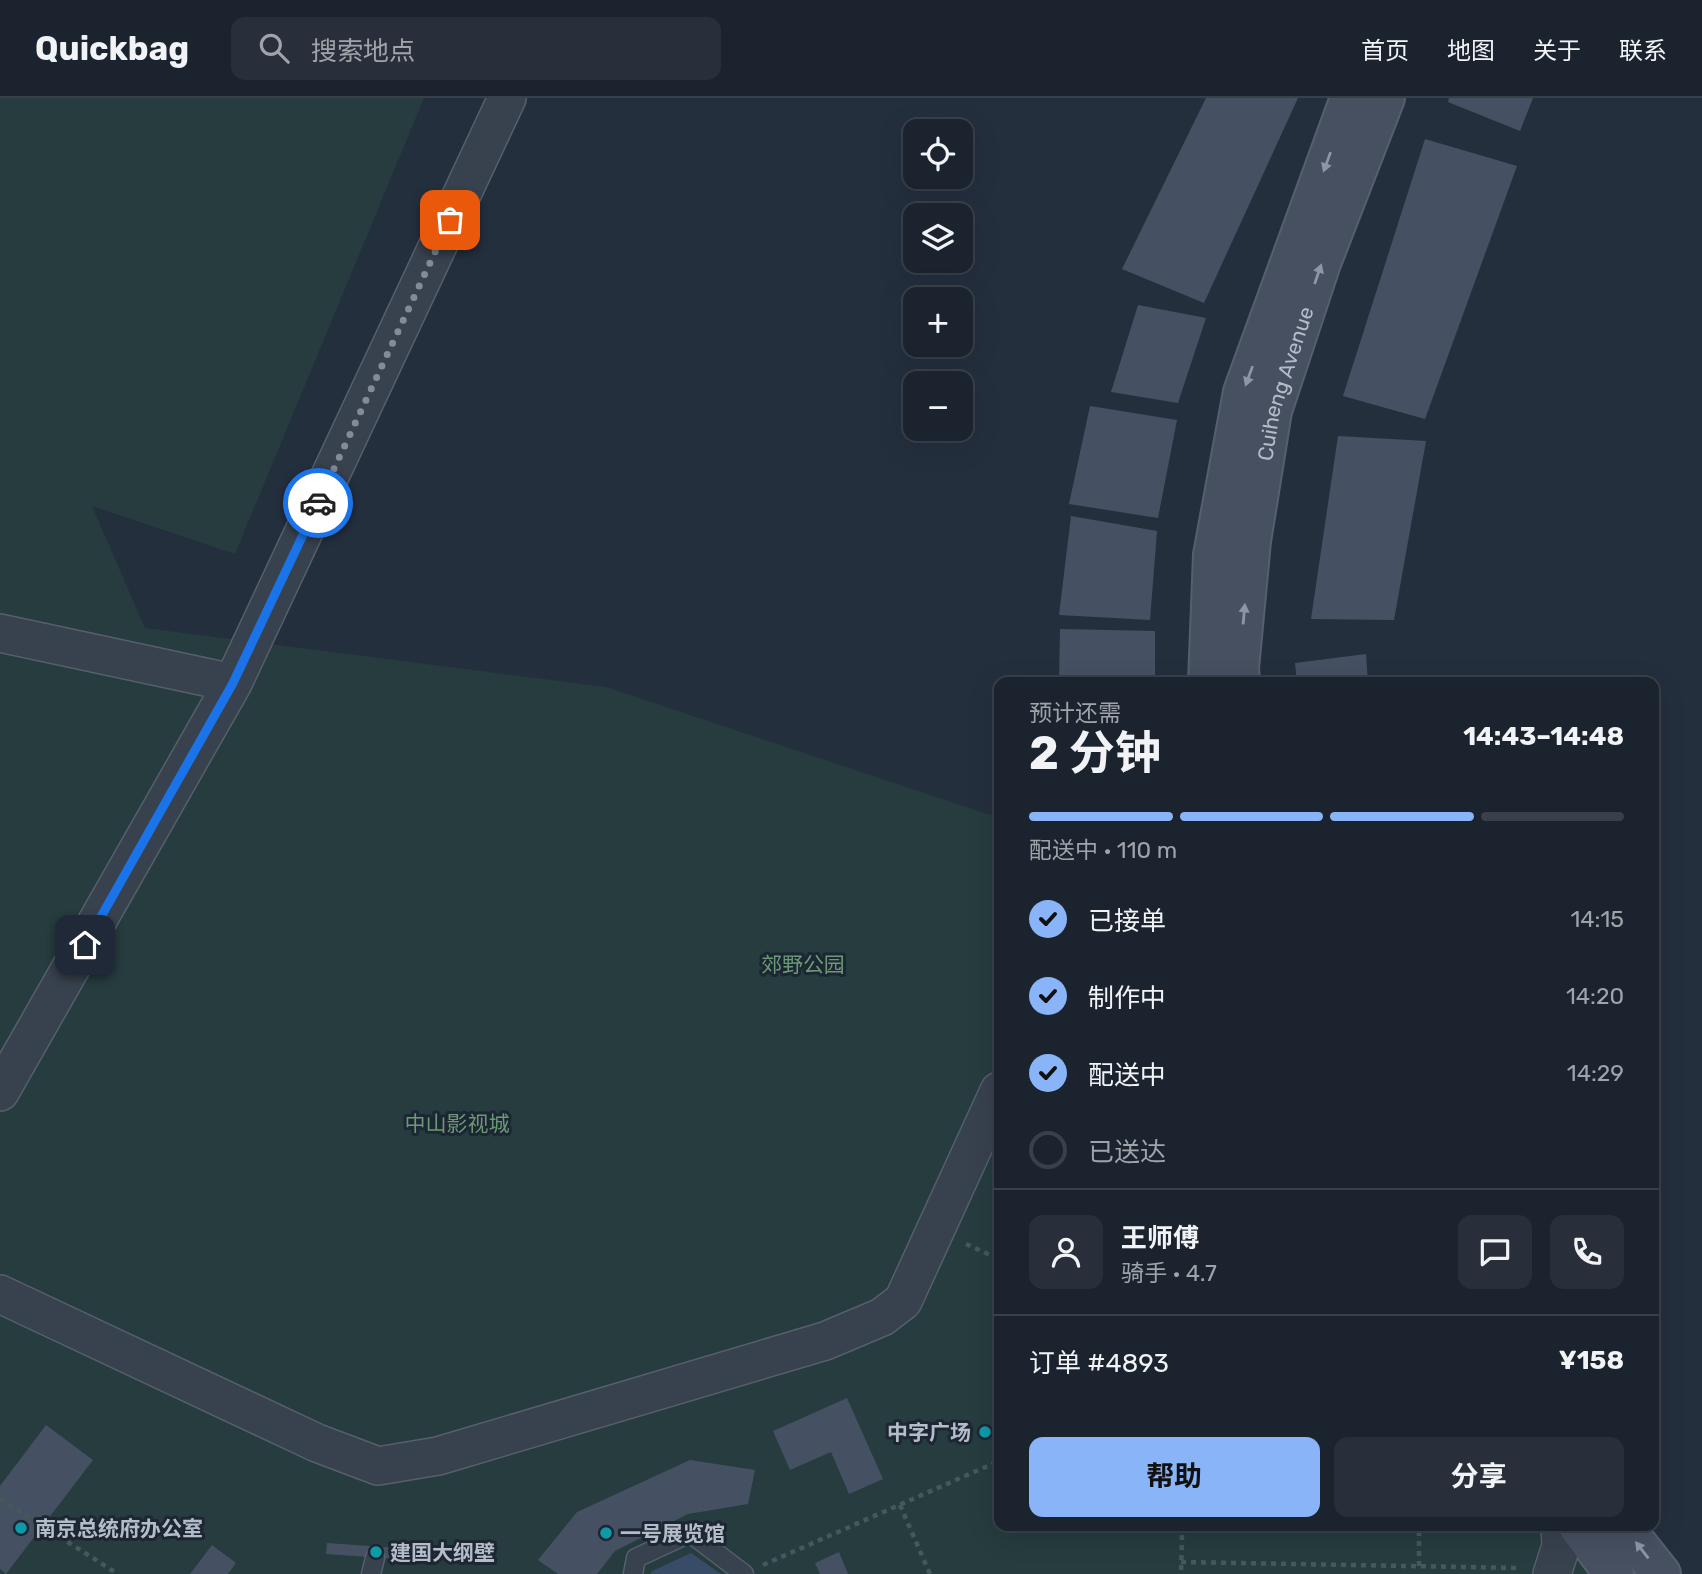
<!DOCTYPE html>
<html lang="zh">
<head>
<meta charset="utf-8">
<style>
  :root { --surface:#1b232e; --page:#282f3a; --text:#f1f3f6; --muted:#a0a4aa; --line:#39404a; --accent:#8ab4f8 }
  body { margin:0; font-family:Rubik,"Noto Sans SC",sans-serif; background:var(--page); color:var(--text); height:100vh; display:flex; flex-direction:column; font-size:26px; white-space:nowrap }
  * { box-sizing:border-box; margin:0 }
  p { font-size:23px; color:var(--muted) }
  .icon { flex:none; width:38px; height:38px; fill:none; stroke:currentColor; stroke-width:2; stroke-linecap:round; stroke-linejoin:round }
  .map { position:relative; flex:1; overflow:hidden }
  .drawer { position:absolute; left:994px; top:579px; width:665px; height:854px; display:flex; flex-direction:column; background:var(--surface); border-radius:14px; box-shadow:0 7px 28px #0002,0 0 0 2px var(--line) }
  .drawer>* { flex:none }
  .tools { position:absolute; left:903px; top:21px; display:grid; gap:14px }
  .tools a { display:grid; place-items:center; width:70px; height:70px; border-radius:14px; background:var(--surface); box-shadow:0 7px 28px #0002,0 0 0 2px var(--line); font-size:35px }
  .pin { position:absolute; display:grid; place-items:center; width:60px; height:60px; color:#fff; margin:-30px; border-radius:14px; box-shadow:0 4px 10px #0006 }
  .courier { position:absolute; display:grid; place-items:center; width:70px; height:70px; margin:-35px; border:5px solid #1a73e8; border-radius:50%; background:#fff; color:#222; box-shadow:0 2px 9px #0007 }
  .summary em { font-style:normal; font-weight:700 }
  .summary div { display:flex; flex-direction:column-reverse }
  .summary { display:flex; align-items:center; justify-content:space-between; height:119px; padding:0 35px }
  h1 { font-size:46px; font-weight:700; line-height:52px }
  .bar { display:grid; grid-template-columns:repeat(4,1fr); gap:10px 7px; align-content:center; height:84px; padding:0 35px }
  .bar i { height:9px; border-radius:5px; background:var(--line) }
  .bar .active { background:var(--accent) }
  .bar p { grid-column:span 4 }
  .line { display:flex; align-items:center; gap:18px; padding:0 35px; border-top:2px solid var(--line) }
  .line div { flex:1 }
  .round { display:grid; place-items:center; flex:none; width:74px; height:74px; border-radius:14px; background:var(--page) }
  ol { padding:0 35px; list-style:none }
  li { display:flex; align-items:center; gap:21px; height:77px }
  li p { margin-inline-start:auto }
  li .icon { padding:7px; border-radius:50%; background:var(--accent); color:#111; stroke-width:4 }
  li:last-child { color:var(--muted) }
  li i { width:38px; height:38px; border:4px solid var(--line); border-radius:50% }
  .cta { display:flex; gap:14px; margin-top:auto; padding:14px 35px }
  .cta a { flex:1; height:80px; border-radius:14px; background:var(--accent); color:#111; font-size:28px; font-weight:700; line-height:80px; text-align:center }
  .cta a+a { background:var(--page); color:var(--text) }
  header { display:flex; align-items:center; gap:42px; box-sizing:border-box; height:98px; padding:0 35px; background:var(--surface); border-bottom:2px solid var(--line) }
  header strong { font-size:33px }
  nav { display:flex; gap:38px; margin-inline-start:auto; font-size:24px }
  .search { width:490px; height:63px; background:var(--page); display:flex; align-items:center; gap:18px; box-sizing:border-box; padding:0 24px; border-radius:14px; color:var(--muted); font-size:26px }
  .map>svg:first-child { display:block }
  .green { fill:#263c3f }
  .water { fill:#394c67 }
  .building { fill:#455162 }
  .lines { fill:none; stroke-linecap:round; stroke-linejoin:round }
  .service-casing { stroke:#565f6c; stroke-width:21 }
  .minor-casing { stroke:#565f6c; stroke-width:40 }
  .secondary-casing { stroke:#565f6c; stroke-width:42 }
  .path { stroke:#44595c; stroke-width:4.5; stroke-dasharray:5 5; stroke-linecap:butt }
  .service { stroke:#38414e; stroke-width:18 }
  .minor { stroke:#38414e; stroke-width:37 }
  .secondary { stroke:#465061; stroke-width:38 }
  .oneway { fill:#8e96a5 }
  .done { stroke:#828b98; stroke-width:7; stroke-dasharray:0 12.6 }
  .route { stroke:#1a73e8; stroke-width:9 }
  .culture-dot { fill:#0f9aa8; stroke:#1d2633; stroke-width:2.5 }
  .labels { text-anchor:middle; dominant-baseline:central; stroke-width:6; stroke-linejoin:round; paint-order:stroke }
  .street-label { font-size:21px; fill:#b4bcc9; stroke:#1d2633 }
  .park-label { font-size:21px; fill:#6b9a76; stroke:#1d2633 }
  .poi-label { font-size:21px; font-weight:bold; fill:#b4bcc9; stroke:#1d2633; text-anchor:start }
</style>
</head>
<body>
<header>
<strong>Quickbag</strong>
<div class="search"><svg class="icon" aria-label="search" viewBox="0 0 24 24"><circle cx="10" cy="10" r="6"/><path d="M15 15l6 6"/></svg>搜索地点</div>
<nav><a>首页</a><a>地图</a><a>关于</a><a>联系</a></nav>
</header>
<div class="map">
<svg width="1702" height="1476" viewBox="0 0 1702 1476">
  <rect width="100%" height="100%" fill="#242f3e"/>
  <path class="green" d="M0,0H424L235,456L92,408L145,530L606,589L999,720V1428H1556L1591,1476H0Z"/>
  <path class="water" d="M691,1455L721,1476H651L652,1473Z"/>
  <path class="building" d="M1206,0H1298L1204,205L1122,171Z
    M1449,0H1533L1520,33L1448,4Z
    M1425,41L1517,68L1425,321L1343,298Z
    M1138,207L1206,220L1178,305L1111,294Z
    M1090,308L1177,322L1158,420L1069,406Z
    M1338,338L1426,343L1394,522L1311,521Z
    M1071,418L1157,433L1150,522L1059,517Z
    M1060,531L1155,533V584H1059Z
    M1366,556L1368,584H1297L1295,565Z
    M847,1300L883,1381L849,1396L831,1354L790,1372L773,1333Z
    M46,1327L93,1362L6,1476L0,1471V1388Z
    M690,1362L755,1372L748,1406L688,1416L615,1453L597,1476H558L538,1462L577,1414Z
    M327,1445L426,1452L425,1463L326,1456Z
    M212,1447L236,1465L228,1476H190Z
    M839,1454L848,1476H820L815,1465Z"/>
  <g class="lines">
    <g class="service-casing">
      <path id="service" d="M371,1476L375,1460
        M633,1476L636,1460L690,1435L744,1476"/>
    </g>
    <g class="minor-casing">
      <path id="minor" d="M0,535L233,585
        M0,994L233,585L507,0
        M0,1196L317,1345L378,1368L438,1358L825,1243L882,1219L903,1203L999,993
        M1552,1476L1561,1448L1560,1428"/>
    </g>
    <g class="secondary-casing">
      <g id="secondary">
        <path d="M1208,584L1213,457L1243,294L1350,0"/>
        <path id="s1" d="M1240,584L1239,570L1251,443L1272,313L1321,165L1385,0"/>
        <path d="M1578,1428L1614,1476"/>
        <path d="M1623,1428L1661,1476"/>
      </g>
    </g>
    <path class="path" d="M966,1146L999,1161
      M0,1401L118,1476
      M900,1407L930,1476
      M1178,1428L1182,1437L1181,1476
      M1181,1464L1520,1470
      M763,1467L999,1363
      M1419,1468V1428"/>
    <use href="#service" class="service"/>
    <use href="#minor" class="minor"/>
    <use href="#secondary" class="secondary"/>
  </g>
  <defs><path id="oneway-solid" d="M-6-.8H1V-3.2L6.5 0L1 3.2V.8H-6Z" transform="scale(1.75)"/></defs>
  <g class="oneway">
    <use href="#oneway-solid" transform="translate(1327 64) rotate(110)"/>
    <use href="#oneway-solid" transform="translate(1318 176) rotate(-71)"/>
    <use href="#oneway-solid" transform="translate(1249 278) rotate(110)"/>
    <use href="#oneway-solid" transform="translate(1244 516) rotate(-85)"/>
    <use href="#oneway-solid" transform="translate(1642 1452) rotate(-128)"/>
  </g>
  <g class="lines">
    <path class="done" d="M318,405L450,122"/>
    <path class="route" d="M85,847L233,585L318,405"/>
  </g>
  <g class="culture-dot">
    <circle cx="985" cy="1334" r="7"/>
    <circle cx="21" cy="1430" r="7"/>
    <circle cx="606" cy="1435" r="7"/>
    <circle cx="376" cy="1454" r="7"/>
  </g>
  <g class="labels">
    <g class="street-label">
      <text stroke="none"><textPath href="#s1" startOffset="303">Cuiheng Avenue</textPath></text>
    </g>
    <g class="park-label">
      <text x="803" y="866">郊野公园</text>
      <text x="457" y="1025">中山影视城</text>
    </g>
    <g class="poi-label">
      <text x="971" y="1334" text-anchor="end">中字广场</text>
      <text x="35" y="1430">南京总统府办公室</text>
      <text x="620" y="1435">一号展览馆</text>
      <text x="390" y="1454">建国大纲壁</text>
    </g>
  </g>
</svg>
<div class="tools">
<a><svg class="icon" aria-label="locate" viewBox="0 0 24 24"><circle cx="12" cy="12" r="6"/><path d="M12 2v4M12 18v4M2 12h4M18 12h4"/></svg></a>
<a><svg class="icon" aria-label="layers" viewBox="0 0 24 24"><path d="M12 4l9 5-9 5-9-5zM3 14l9 5 9-5"/></svg></a>
<a>+</a>
<a>−</a>
</div>
<div class="pin" style="left:450px;top:122px;background:#ea580c"><svg class="icon" aria-label="bag" viewBox="0 0 24 24"><path d="M5 8h14l-1 12H6zM9 8a3 3 0 0 1 6 0"/></svg></div>
<div class="pin" style="left:85px;top:847px;background:#1f2937"><svg class="icon" aria-label="home" viewBox="0 0 24 24"><path d="M3 11l9-7 9 7M6 9v11h12V9"/></svg></div>
<div class="courier" style="left:318px;top:405px"><svg class="icon" aria-label="car" viewBox="0 0 24 24"><path d="M5 17H2v-5l4-1 3-4h7l3 4 3 1v5h-3M9 17h6M6 11h13"/><circle cx="7" cy="17" r="2"/><circle cx="17" cy="17" r="2"/></svg></div>
<section class="drawer">
<div class="summary"><div><h1>2 分钟</h1><p>预计还需</p></div><em>14:43–14:48</em></div>
<div class="bar"><i class="active"></i><i class="active"></i><i class="active"></i><i></i><p>配送中 · 110 m</p></div>
<ol>
<li><svg class="icon" aria-label="check" viewBox="0 0 24 24"><path d="M5 12l5 5 9-10"/></svg>已接单<p>14:15</p></li>
<li><svg class="icon" aria-label="check" viewBox="0 0 24 24"><path d="M5 12l5 5 9-10"/></svg>制作中<p>14:20</p></li>
<li><svg class="icon" aria-label="check" viewBox="0 0 24 24"><path d="M5 12l5 5 9-10"/></svg>配送中<p>14:29</p></li>
<li><i></i>已送达</li>
</ol>
<div class="line" style="height:126px"><a class="round"><svg class="icon" aria-label="person" viewBox="0 0 24 24"><circle cx="12" cy="8" r="4"/><path d="M4 21q1-7 8-7t8 7"/></svg></a><div><b>王师傅</b><p>骑手 · 4.7</p></div><a class="round"><svg class="icon" aria-label="chat" viewBox="0 0 24 24"><path d="M4 5h16v11H9l-5 4z"/></svg></a><a class="round"><svg class="icon" aria-label="phone" viewBox="0 0 24 24"><path d="M5 4h4l2 5-3 2q2 4 5 5l2-3 5 2v4C11 20 4 13 5 4z"/></svg></a></div>
<div class="line" style="height:91px"><div>订单 #4893</div><b>¥158</b></div>
<div class="cta"><a>帮助</a><a>分享</a></div>
</section>
</div>
</body>
</html>
